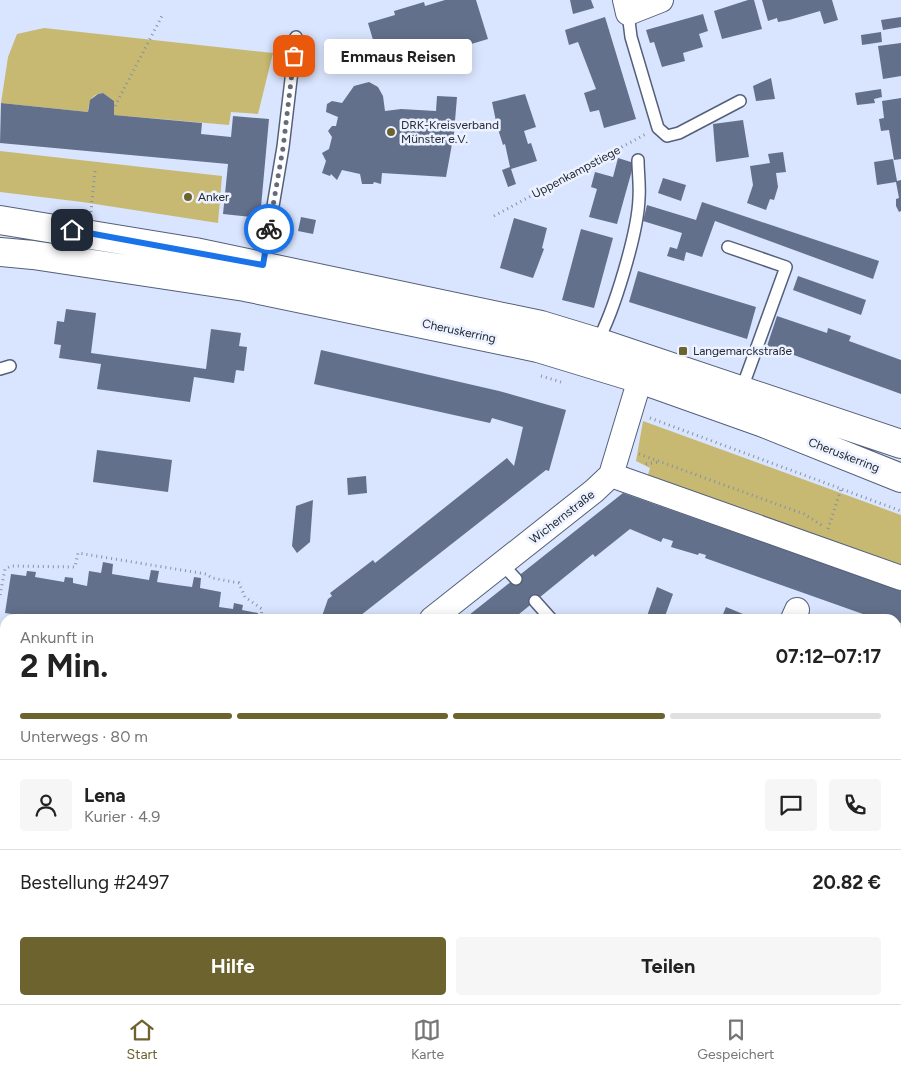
<!DOCTYPE html>
<html lang="de">
<head>
<meta charset="utf-8">
<style>
  :root { --surface:#fff; --page:#f6f6f6; --text:#222; --muted:#767676; --line:#e0e0e0; --accent:#6d632f }
  body { margin:0; font-family:Figtree,sans-serif; background:var(--page); color:var(--text); height:100vh; display:flex; flex-direction:column; font-size:19px; white-space:nowrap }
  * { box-sizing:border-box; margin:0 }
  p { font-size:16px; color:var(--muted) }
  .icon { flex:none; width:28px; height:28px; fill:none; stroke:currentColor; stroke-width:2; stroke-linecap:round; stroke-linejoin:round }
  .map { position:relative; flex:1; overflow:hidden }
  .side { position:absolute; left:0px; top:614px; width:901px; height:391px; display:flex; flex-direction:column; background:var(--surface); border-radius:15px 15px 0 0; box-shadow:0 2px 12px #0003 }
  .side>* { flex:none }
  .pin { position:absolute; display:grid; place-items:center; width:42px; height:42px; color:#fff; margin:-21px; border-radius:10px; box-shadow:0 2px 8px #0006 }
  .courier { position:absolute; display:grid; place-items:center; width:50px; height:50px; margin:-25px; border:4px solid #1a73e8; border-radius:50%; background:#fff; color:#222; box-shadow:0 1px 6px #0007 }
  .bubble { position:absolute; height:35px; border-radius:5px; background:var(--surface); box-shadow:0 2px 12px #0003; font-size:16px; font-weight:700; line-height:35px; text-align:center }
  .headline em { font-style:normal; font-weight:700 }
  .headline div { display:flex; flex-direction:column-reverse }
  .headline { display:flex; align-items:center; justify-content:space-between; height:85px; padding:0 20px }
  h1 { font-size:32px; font-weight:700; line-height:38px }
  .bar { display:grid; grid-template-columns:repeat(4,1fr); gap:8px 5px; align-content:center; height:60px; padding:0 20px }
  .bar i { height:6px; border-radius:4px; background:var(--line) }
  .bar .on { background:var(--accent) }
  .bar p { grid-column:span 4 }
  .line { display:flex; align-items:center; gap:12px; padding:0 20px; border-top:1px solid var(--line) }
  .line div { flex:1 }
  .round { display:grid; place-items:center; flex:none; width:52px; height:52px; border-radius:5px; background:var(--page) }
  .primary-button { display:flex; gap:10px; margin-top:auto; padding:10px 20px }
  .primary-button a { flex:1; height:58px; border-radius:5px; background:var(--accent); color:#fff; font-size:20px; font-weight:700; line-height:58px; text-align:center }
  .primary-button a+a { background:var(--page); color:var(--text) }
  .tab-bar { display:flex; justify-content:space-around; align-items:center; height:70px; border-top:1px solid var(--line); background:var(--surface); font-size:14px; color:var(--muted) }
  .tab-bar a { display:grid; justify-items:center; gap:2px }
  .tab-bar .on { color:var(--accent) }
  .map>svg:first-child { display:block }
  .green { fill:#c7b972 }
  .building { fill:#63708b }
  .lines { fill:none; stroke-linecap:round; stroke-linejoin:round }
  .service-casing { stroke:#54607b; stroke-width:14 }
  .minor-casing { stroke:#54607b; stroke-width:26 }
  .secondary-casing { stroke:#54607b; stroke-width:30 }
  .path { stroke:#8790a3; stroke-width:3; stroke-dasharray:1 4; stroke-linecap:butt }
  .service { stroke:#fff; stroke-width:11 }
  .minor { stroke:#fff; stroke-width:24 }
  .secondary { stroke:#fff; stroke-width:28 }
  .done { stroke:#646b7c; stroke-width:5; stroke-dasharray:0 9 }
  .route { stroke:#1a73e8; stroke-width:6 }
  .poi-dot { fill:#6d632f; stroke:#ecf2ff; stroke-width:2 }
  .labels { text-anchor:middle; dominant-baseline:central; stroke-width:5; stroke-linejoin:round; paint-order:stroke }
  .poi-label { font-size:12px; fill:#252a36; stroke:#ecf2ff; text-anchor:start }
  .street-label { font-size:12px; fill:#252a36; stroke:#ecf2ff }
</style>
</head>
<body>
<div class="map">
<svg width="901" height="1004" viewBox="0 0 901 1004">
  <rect width="100%" height="100%" fill="#d9e5fe"/>
  <path class="green" d="M44,28L273,53L258,114L231,112L229,125L114,115V101L103,93C91,94 89,102 88,112L1,103L8,57L17,34Z
    M0,151L222,176L218,223L82,202L0,192Z
    M643,421L901,515V568L647,478L650,468L636,461Z
    M0,657L5,658V764L0,766Z
    M163,1000H220L213,1004H165Z
    M337,1000H535L534,1004H339Z"/>
  <path class="building" d="M445,0H476L488,39L458,48L457,45L410,58L411,62L382,70L368,23L395,15L394,11L424,2L425,6Z
    M570,0H591L594,8L573,14Z
    M748,0H754L762,29L722,39L714,11Z
    M762,0H832L838,20L824,24L820,11L789,20L778,22L777,18L768,21Z
    M703,14L708,31L699,34L703,47L683,53L685,61L662,67L654,42L650,43L646,30Z
    M605,17L636,119L604,128L599,110L590,112L584,93L596,89L578,42L569,45L565,30Z
    M901,17V27L883,30L881,20Z
    M881,32L882,42L862,45L861,35Z
    M901,43V76L883,79L878,46Z
    M771,78L775,99L756,101L753,86Z
    M369,82L378,87L383,96L385,111L401,109L436,111L437,96L457,97L454,133L446,177L382,173L381,184L374,182L373,184H362L360,174L342,170L337,180L331,174L330,176L322,173L326,161L322,153L329,149L332,137L328,131L332,126H336L338,117L326,112L327,104L332,101L342,103L354,86Z
    M881,89L882,97L874,99L875,103L857,105L855,93Z
    M103,93L114,101V115L202,123L201,134L231,137L233,116L269,119L260,218L223,214L228,164L0,143L1,103L88,112L90,100L98,94Z
    M525,94L536,127L524,131L528,144L531,143L537,161L511,169L516,184L508,187L502,170L510,167L505,144L503,145L497,126L492,102Z
    M901,98V159L894,160L889,130L881,131L879,119L884,118L882,101Z
    M743,120L749,157L716,162L713,124Z
    M783,152L786,172L776,173L778,187L774,200L770,199L766,210L747,203L753,185L750,166L770,163L768,154Z
    M618,158L634,163L617,224L589,217L597,189L591,187L595,172L613,177Z
    M893,159L897,181L901,180V211L899,212L896,206V199L899,198L896,182L877,185L874,162Z
    M663,178L686,185L681,201L658,193Z
    M702,202L879,261L873,279L715,221L702,257L686,252L684,261L667,256L670,247L677,249L682,233L643,221L647,205L696,220Z
    M301,217L316,220L313,234L298,231Z
    M514,218L547,228L542,248L544,249L533,278L500,268Z
    M581,229L613,238L594,308L562,300Z
    M638,271L756,307L747,339L629,302Z
    M798,276L866,300L861,315L793,290Z
    M66,309L96,313L91,353L206,369L211,329L241,333L239,346L247,347L244,371L236,370L234,383L194,377L190,402L97,389L101,364L59,358L61,345L54,344L57,321L64,322Z
    M777,316L827,333L828,328L851,336L849,341L901,360V394L780,350L779,352L768,348L767,346Z
    M321,350L499,391L566,410L549,471L546,470L356,619H321L328,599L332,596L330,593L373,560L375,563L507,458L514,466L523,427L492,418L490,423L314,384Z
    M97,450L172,460L168,492L93,482Z
    M366,476L367,493L348,495L347,478Z
    M623,493L901,591V623L896,621V619H877L705,558L706,555L699,553L698,555L671,547L673,541L663,538L661,542L630,529L595,557L593,554L513,619H464Z
    M313,500L310,542L297,553L292,546L296,506Z
    M103,562L113,564L112,574L149,580L151,570L159,571L157,582L177,585L192,587L194,577L201,578L200,588L221,592L219,607L233,609L234,603L243,605L242,610L258,613L257,619H101L84,616V619H44L5,613L11,574L26,576L27,571L36,572L35,577L64,582L65,577L73,578V583L87,586L89,571L101,573Z
    M657,587L673,594L664,619H646Z
    M726,607L755,619H721Z
    M5,802V847L0,849L2,853L0,855V804Z
    M896,856L901,858V899L896,897Z
    M896,965L901,967V1001L896,999Z
    M5,976V1000H60L63,1004H0V979Z
    M235,1000H250L253,1004H231Z
    M281,1000H337L339,1004H283Z
    M535,1000H598L597,1004H534Z
    M663,1000H693L692,1004H662Z"/>
  <g class="lines">
    <g class="service-casing">
      <path id="service" d="M628,13L631,37L658,128L667,136L679,133L740,101
        M728,247L786,267L741,391
        M263,265L283,147L296,37
        M597,342C614,312 638,232 639,198C640,185 638,172 638,160
        M0,369L10,366
        M502,564L516,579
        M535,601L551,619
        M0,946L5,956
        M134,1004L142,1000"/>
    </g>
    <g class="minor-casing">
      <path id="minor" d="M625,0L628,13L661,0
        M611,475L901,578
        M432,619L594,491L611,475L640,379
        M793,619L797,610
        M0,891L5,888
        M896,937L901,939
        M633,1004L634,1000"/>
    </g>
    <g class="secondary-casing">
      <path id="secondary" d="M0,220L195,252L541,325L597,342L901,444
        M0,252L33,255L245,287L538,348L640,379L761,422L901,478"/>
    </g>
    <path class="path" d="M115,106L163,14
      M91,212L95,171
      M494,216L646,134
      M541,376L561,382
      M650,418L901,511
      M639,454L804,514L823,526
      M646,464L659,462
      M828,529L841,489
      M0,595L5,569L11,566L75,567L78,553L206,574L212,578L239,583L245,597L262,609L261,619
      M0,652L5,653
      M258,1000L260,1004
      M361,1000L365,1004
      M488,1004L497,1000"/>
    <use href="#service" class="service"/>
    <use href="#minor" class="minor"/>
    <use href="#secondary" class="secondary"/>
  </g>
  <g class="lines">
    <path class="done" d="M269,229L283,148L294,56"/>
    <path class="route" d="M72,230L263,265L269,229"/>
  </g>
  <g class="poi-dot">
    <circle cx="391" cy="132" r="5"/>
    <circle cx="188" cy="197" r="5"/>
    <rect x="678" y="346" width="10" height="10" rx="2.5"/>
  </g>
  <g class="labels">
    <g class="poi-label">
      <text x="401" y="125">DRK-Kreisverband<tspan x="401" dy="14">Münster e.V.</tspan></text>
      <text x="198" y="197">Anker</text>
      <text x="693" y="351">Langemarckstraße</text>
    </g>
    <g class="street-label">
      <text transform="translate(576 172) rotate(-28)">Uppenkampstiege</text>
      <text transform="translate(459 331) rotate(12)">Cheruskerring</text>
      <text transform="translate(844 455) rotate(21)">Cheruskerring</text>
      <text transform="translate(562 517) rotate(-38)">Wichernstraße</text>
    </g>
  </g>
</svg>
<div class="pin" style="left:294px;top:56px;background:#ea580c"><svg class="icon" aria-label="bag" viewBox="0 0 24 24"><path d="M5 8h14l-1 12H6zM9 8a3 3 0 0 1 6 0"/></svg></div>
<div class="pin" style="left:72px;top:230px;background:#1f2937"><svg class="icon" aria-label="home" viewBox="0 0 24 24"><path d="M3 11l9-7 9 7M6 9v11h12V9"/></svg></div>
<div class="courier" style="left:269px;top:229px"><svg class="icon" aria-label="bike" viewBox="0 0 24 24"><circle cx="6" cy="16" r="4"/><circle cx="18" cy="16" r="4"/><path d="M6 16l4-8h5l3 8M10 8l3 8H6M13 5h3"/></svg></div>
<div class="bubble" style="left:324px;top:39px;width:148px">Emmaus Reisen</div>
<section class="side">
<div class="headline"><div><h1>2 Min.</h1><p>Ankunft in</p></div><em>07:12–07:17</em></div>
<div class="bar"><i class="on"></i><i class="on"></i><i class="on"></i><i></i><p>Unterwegs · 80 m</p></div>
<div class="line" style="height:90px"><a class="round"><svg class="icon" aria-label="person" viewBox="0 0 24 24"><circle cx="12" cy="8" r="4"/><path d="M4 21q1-7 8-7t8 7"/></svg></a><div><b>Lena</b><p>Kurier · 4.9</p></div><a class="round"><svg class="icon" aria-label="chat" viewBox="0 0 24 24"><path d="M4 5h16v11H9l-5 4z"/></svg></a><a class="round"><svg class="icon" aria-label="phone" viewBox="0 0 24 24"><path d="M5 4h4l2 5-3 2q2 4 5 5l2-3 5 2v4C11 20 4 13 5 4z"/></svg></a></div>
<div class="line" style="height:65px"><div>Bestellung #2497</div><b>20.82 €</b></div>
<div class="primary-button"><a>Hilfe</a><a>Teilen</a></div>
</section>
</div>
<nav class="tab-bar">
<a class="on"><svg class="icon" aria-label="home" viewBox="0 0 24 24"><path d="M3 11l9-7 9 7M6 9v11h12V9"/></svg>Start</a>
<a><svg class="icon" aria-label="map" viewBox="0 0 24 24"><path d="M3 6l6-2 6 2 6-2v14l-6 2-6-2-6 2zM9 4v14M15 6v14"/></svg>Karte</a>
<a><svg class="icon" aria-label="saved" viewBox="0 0 24 24"><path d="M7 4h10v16l-5-4-5 4z"/></svg>Gespeichert</a>
</nav>
</body>
</html>
